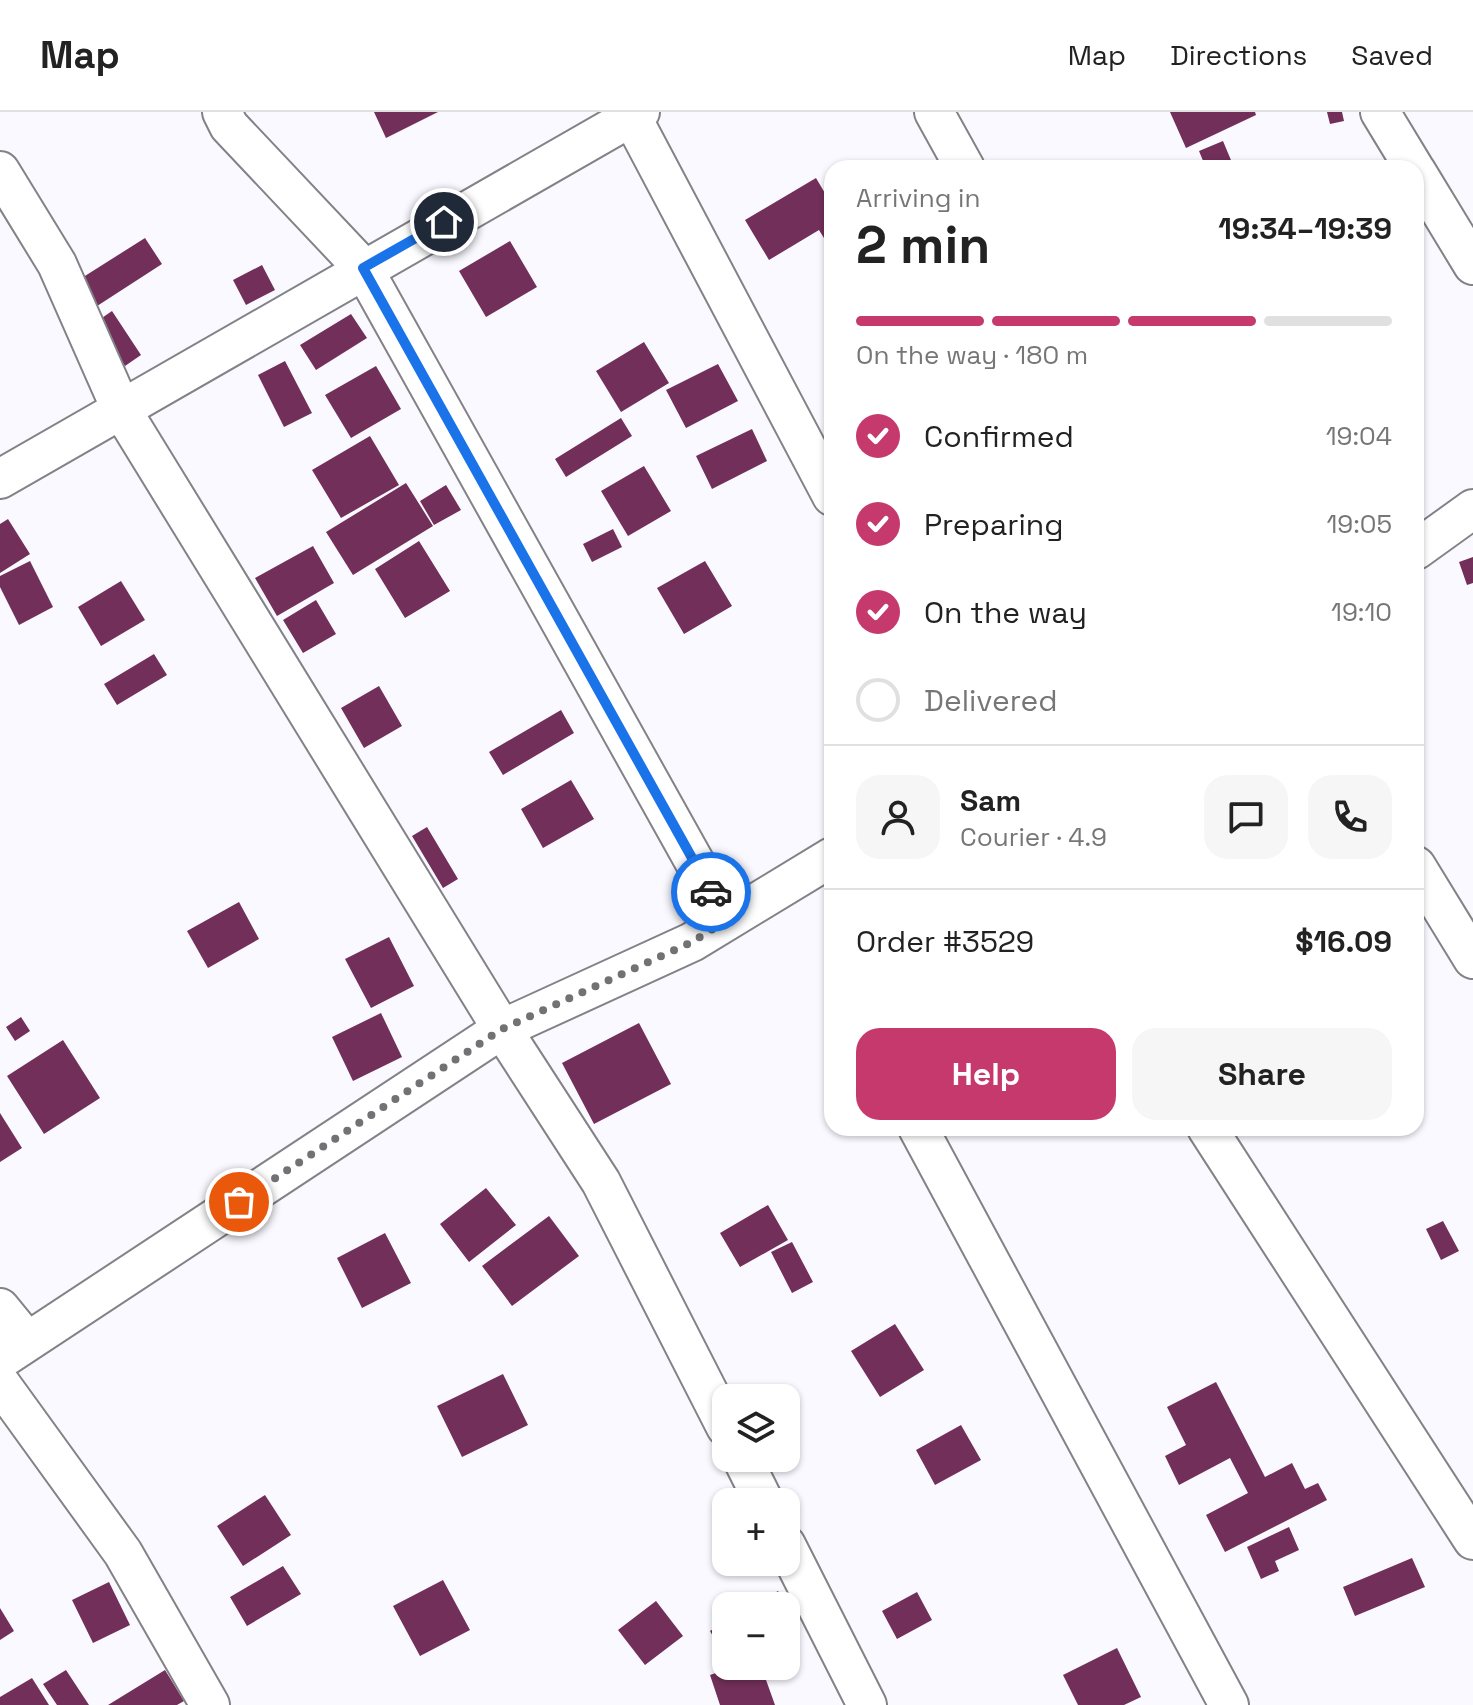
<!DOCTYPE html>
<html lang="en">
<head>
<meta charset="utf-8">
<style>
  :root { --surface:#fff; --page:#f6f6f6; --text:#222; --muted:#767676; --line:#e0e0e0; --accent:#c5396d }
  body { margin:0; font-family:"Space Grotesk",sans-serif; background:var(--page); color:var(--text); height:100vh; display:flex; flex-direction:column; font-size:30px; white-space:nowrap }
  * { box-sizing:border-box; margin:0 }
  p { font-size:26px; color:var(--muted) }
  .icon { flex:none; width:44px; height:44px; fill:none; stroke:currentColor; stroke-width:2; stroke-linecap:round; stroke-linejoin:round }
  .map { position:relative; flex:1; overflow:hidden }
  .drawer { position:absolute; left:824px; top:48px; width:600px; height:976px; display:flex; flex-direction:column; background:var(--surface); border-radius:24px; box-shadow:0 2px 6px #0004 }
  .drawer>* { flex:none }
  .fabs { position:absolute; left:712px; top:1272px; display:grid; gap:16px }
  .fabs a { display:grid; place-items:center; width:88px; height:88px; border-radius:16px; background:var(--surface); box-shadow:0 2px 6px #0004; font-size:40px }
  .pin { position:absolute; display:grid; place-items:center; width:68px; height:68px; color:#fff; margin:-34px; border:4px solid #fff; border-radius:50%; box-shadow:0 2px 8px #0007 }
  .courier { position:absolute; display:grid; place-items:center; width:80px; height:80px; margin:-40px; border:6px solid #1a73e8; border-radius:50%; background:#fff; color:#222; box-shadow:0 2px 10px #0007 }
  .headline em { font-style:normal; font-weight:700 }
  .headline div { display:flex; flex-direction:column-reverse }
  .headline { display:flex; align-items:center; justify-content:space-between; height:136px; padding:0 32px }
  h1 { font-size:52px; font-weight:700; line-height:60px }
  .bar { display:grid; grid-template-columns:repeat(4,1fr); gap:12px 8px; align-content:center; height:96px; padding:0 32px }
  .bar i { height:10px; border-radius:6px; background:var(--line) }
  .bar .selected { background:var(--accent) }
  .bar p { grid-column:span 4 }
  .line { display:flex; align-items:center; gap:20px; padding:0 32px; border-top:2px solid var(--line) }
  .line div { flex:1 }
  .round { display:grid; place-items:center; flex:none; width:84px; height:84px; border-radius:24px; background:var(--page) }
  ol { padding:0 32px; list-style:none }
  li { display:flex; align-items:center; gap:24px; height:88px }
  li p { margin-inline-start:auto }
  li .icon { padding:8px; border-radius:50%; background:var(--accent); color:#fff; stroke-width:4 }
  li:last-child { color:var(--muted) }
  li i { width:44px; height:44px; border:4px solid var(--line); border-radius:50% }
  .primary-button { display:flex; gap:16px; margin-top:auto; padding:16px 32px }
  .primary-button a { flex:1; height:92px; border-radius:24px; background:var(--accent); color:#fff; font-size:32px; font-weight:700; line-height:92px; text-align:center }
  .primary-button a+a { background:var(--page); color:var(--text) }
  header { display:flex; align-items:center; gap:48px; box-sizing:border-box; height:112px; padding:0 40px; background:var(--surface); border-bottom:2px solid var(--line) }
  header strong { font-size:38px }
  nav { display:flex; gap:44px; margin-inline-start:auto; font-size:28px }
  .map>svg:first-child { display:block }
  .building { fill:#722f59 }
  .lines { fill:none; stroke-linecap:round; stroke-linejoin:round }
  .minor-casing { stroke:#828287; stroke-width:42 }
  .minor { stroke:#fff; stroke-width:38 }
  .done { stroke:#727275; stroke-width:8; stroke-dasharray:0 14.4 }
  .route { stroke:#1a73e8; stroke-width:10 }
</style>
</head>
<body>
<header>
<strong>Map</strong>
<nav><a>Map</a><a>Directions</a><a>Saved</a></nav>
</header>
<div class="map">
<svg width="1473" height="1593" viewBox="0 0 1473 1593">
  <rect width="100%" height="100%" fill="#f9f9ff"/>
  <path class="building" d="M374,0H438L386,26Z
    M1170,0H1255L1256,3L1186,36Z
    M1327,0H1342L1344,9L1330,12Z
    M1223,29L1233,53L1243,48L1246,56H1206L1199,39Z
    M816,66L832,93V139L819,118L769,148L745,108Z
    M145,126L162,152L94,196L77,169Z
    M510,129L537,175L486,205L459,159Z
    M262,153L275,178L246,193L233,168Z
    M112,199L141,243L125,254L96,210Z
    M351,202L367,226L316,258L300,233Z
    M644,230L669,271L621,300L596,259Z
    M285,249L312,301L284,315L258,263Z
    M718,252L738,289L686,316L666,278Z
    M376,254L401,297L351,326L325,283Z
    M621,306L632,324L566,365L555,347Z
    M752,317L767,349L712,377L696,344Z
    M370,324L399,373L341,406L312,358Z
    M644,354L671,399L628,424L601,379Z
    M406,371L433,414L353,463L326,420Z
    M446,373L461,398L434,413L420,389Z
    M8,407L30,442L0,461V412Z
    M613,417L622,435L592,450L583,432Z
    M419,429L450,479L405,506L375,457Z
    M313,434L334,471L277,504L255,466Z
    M1473,445V471L1467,473L1459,450Z
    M30,449L53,495L19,513L0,475V464Z
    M705,449L732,494L684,522L657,476Z
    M121,469L145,508L101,534L78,495Z
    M316,488L336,522L303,541L283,508Z
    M154,542L167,563L117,593L104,572Z
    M379,574L402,614L364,636L341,596Z
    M561,598L574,621L503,663L489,640Z
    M571,668L594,707L543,736L521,697Z
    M427,715L458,767L443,776L412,724Z
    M239,790L259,827L208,856L187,819Z
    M389,825L414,874L371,896L345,847Z
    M381,901L402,945L353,969L332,925Z
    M21,905L30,919L15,929L6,915Z
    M639,911L671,972L594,1012L562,951Z
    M63,928L100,986L44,1022L7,964Z
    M0,1001L22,1036L0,1050Z
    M486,1076L516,1113L469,1150L440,1112Z
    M768,1093L788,1128L740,1155L720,1121Z
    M549,1104L579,1144L512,1194L482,1154Z
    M1443,1109L1459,1139L1441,1148L1426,1117Z
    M385,1121L411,1171L362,1196L337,1146Z
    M792,1130L813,1170L792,1181L771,1140Z
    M895,1212L924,1258L880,1285L851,1239Z
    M503,1262L528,1313L462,1345L437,1294Z
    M1216,1270L1265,1365L1292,1351L1305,1377L1318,1371L1327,1388L1225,1440L1206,1403L1248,1381L1230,1346L1179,1373L1165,1344L1186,1333L1167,1295Z
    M961,1313L981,1348L935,1373L916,1338Z
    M265,1383L291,1423L243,1454L217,1414Z
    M1289,1415L1299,1438L1275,1449L1279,1459L1261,1467L1247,1435Z
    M1412,1446L1425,1475L1355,1504L1343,1475Z
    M283,1454L301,1482L247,1514L230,1485Z
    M443,1468L470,1518L420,1544L393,1494Z
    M109,1470L130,1513L93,1531L72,1488Z
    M778,1479L793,1505L786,1509V1494H753Z
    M917,1480L932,1508L897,1527L882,1499Z
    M656,1489L683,1524L645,1553L618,1518Z
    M0,1496L14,1519L0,1528Z
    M726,1509V1547L710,1519Z
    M1117,1536L1141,1585L1124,1593H1078L1063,1563Z
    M736,1554H761L775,1593H720L710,1563Z
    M66,1558L89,1593H57L43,1572Z
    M165,1558L184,1589L177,1593H108Z
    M32,1566L49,1593H0V1585Z"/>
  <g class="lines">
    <g class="minor-casing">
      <path id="minor" d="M222,0L229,14L363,156L727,808
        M629,0L832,384
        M934,0L965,56
        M1380,0L1414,56
        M0,59L57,152L121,297L502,917L601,1070L726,1315
        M1416,59L1473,153
        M0,367L640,0
        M1416,438L1473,397
        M1416,754L1473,847
        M918,1016L1229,1593
        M1207,1016L1473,1428
        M0,1196L27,1229
        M0,1248L502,917L692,830L832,745
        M0,1271L123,1441L210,1593
        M742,1346L764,1390
        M786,1433L867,1593"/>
    </g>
    <use href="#minor" class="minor"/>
  </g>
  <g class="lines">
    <path class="done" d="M239,1090L502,917L692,830L727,808L711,780"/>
    <path class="route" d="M444,110L363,156L711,780"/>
  </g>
</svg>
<div class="fabs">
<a><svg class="icon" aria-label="layers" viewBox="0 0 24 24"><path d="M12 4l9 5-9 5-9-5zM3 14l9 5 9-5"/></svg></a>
<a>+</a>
<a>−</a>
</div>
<div class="pin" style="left:239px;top:1090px;background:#ea580c"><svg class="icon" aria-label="bag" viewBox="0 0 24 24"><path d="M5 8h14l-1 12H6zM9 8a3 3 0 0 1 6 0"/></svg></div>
<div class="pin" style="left:444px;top:110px;background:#1f2937"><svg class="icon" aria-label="home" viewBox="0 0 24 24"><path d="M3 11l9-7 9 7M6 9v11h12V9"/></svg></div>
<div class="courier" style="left:711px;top:780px"><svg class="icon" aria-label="car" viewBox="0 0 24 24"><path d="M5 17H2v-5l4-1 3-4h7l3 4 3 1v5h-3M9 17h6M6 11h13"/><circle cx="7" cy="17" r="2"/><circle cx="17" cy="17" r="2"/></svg></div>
<section class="drawer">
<div class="headline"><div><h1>2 min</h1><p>Arriving in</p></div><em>19:34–19:39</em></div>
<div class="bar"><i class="selected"></i><i class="selected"></i><i class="selected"></i><i></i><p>On the way · 180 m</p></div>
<ol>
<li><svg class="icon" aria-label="check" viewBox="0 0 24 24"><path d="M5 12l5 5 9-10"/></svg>Confirmed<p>19:04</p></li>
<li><svg class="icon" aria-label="check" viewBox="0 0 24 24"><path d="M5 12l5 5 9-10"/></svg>Preparing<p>19:05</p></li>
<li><svg class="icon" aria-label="check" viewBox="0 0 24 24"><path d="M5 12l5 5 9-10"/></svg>On the way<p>19:10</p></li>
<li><i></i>Delivered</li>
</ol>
<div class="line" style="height:144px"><a class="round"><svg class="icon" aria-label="person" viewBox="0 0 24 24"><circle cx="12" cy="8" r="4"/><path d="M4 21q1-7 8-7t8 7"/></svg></a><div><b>Sam</b><p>Courier · 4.9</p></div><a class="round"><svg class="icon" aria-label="chat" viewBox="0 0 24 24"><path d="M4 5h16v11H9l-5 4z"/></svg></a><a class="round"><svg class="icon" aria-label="phone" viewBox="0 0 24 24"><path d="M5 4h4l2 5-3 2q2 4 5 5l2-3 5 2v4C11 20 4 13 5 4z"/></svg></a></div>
<div class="line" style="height:104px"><div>Order #3529</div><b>$16.09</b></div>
<div class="primary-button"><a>Help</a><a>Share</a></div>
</section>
</div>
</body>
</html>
